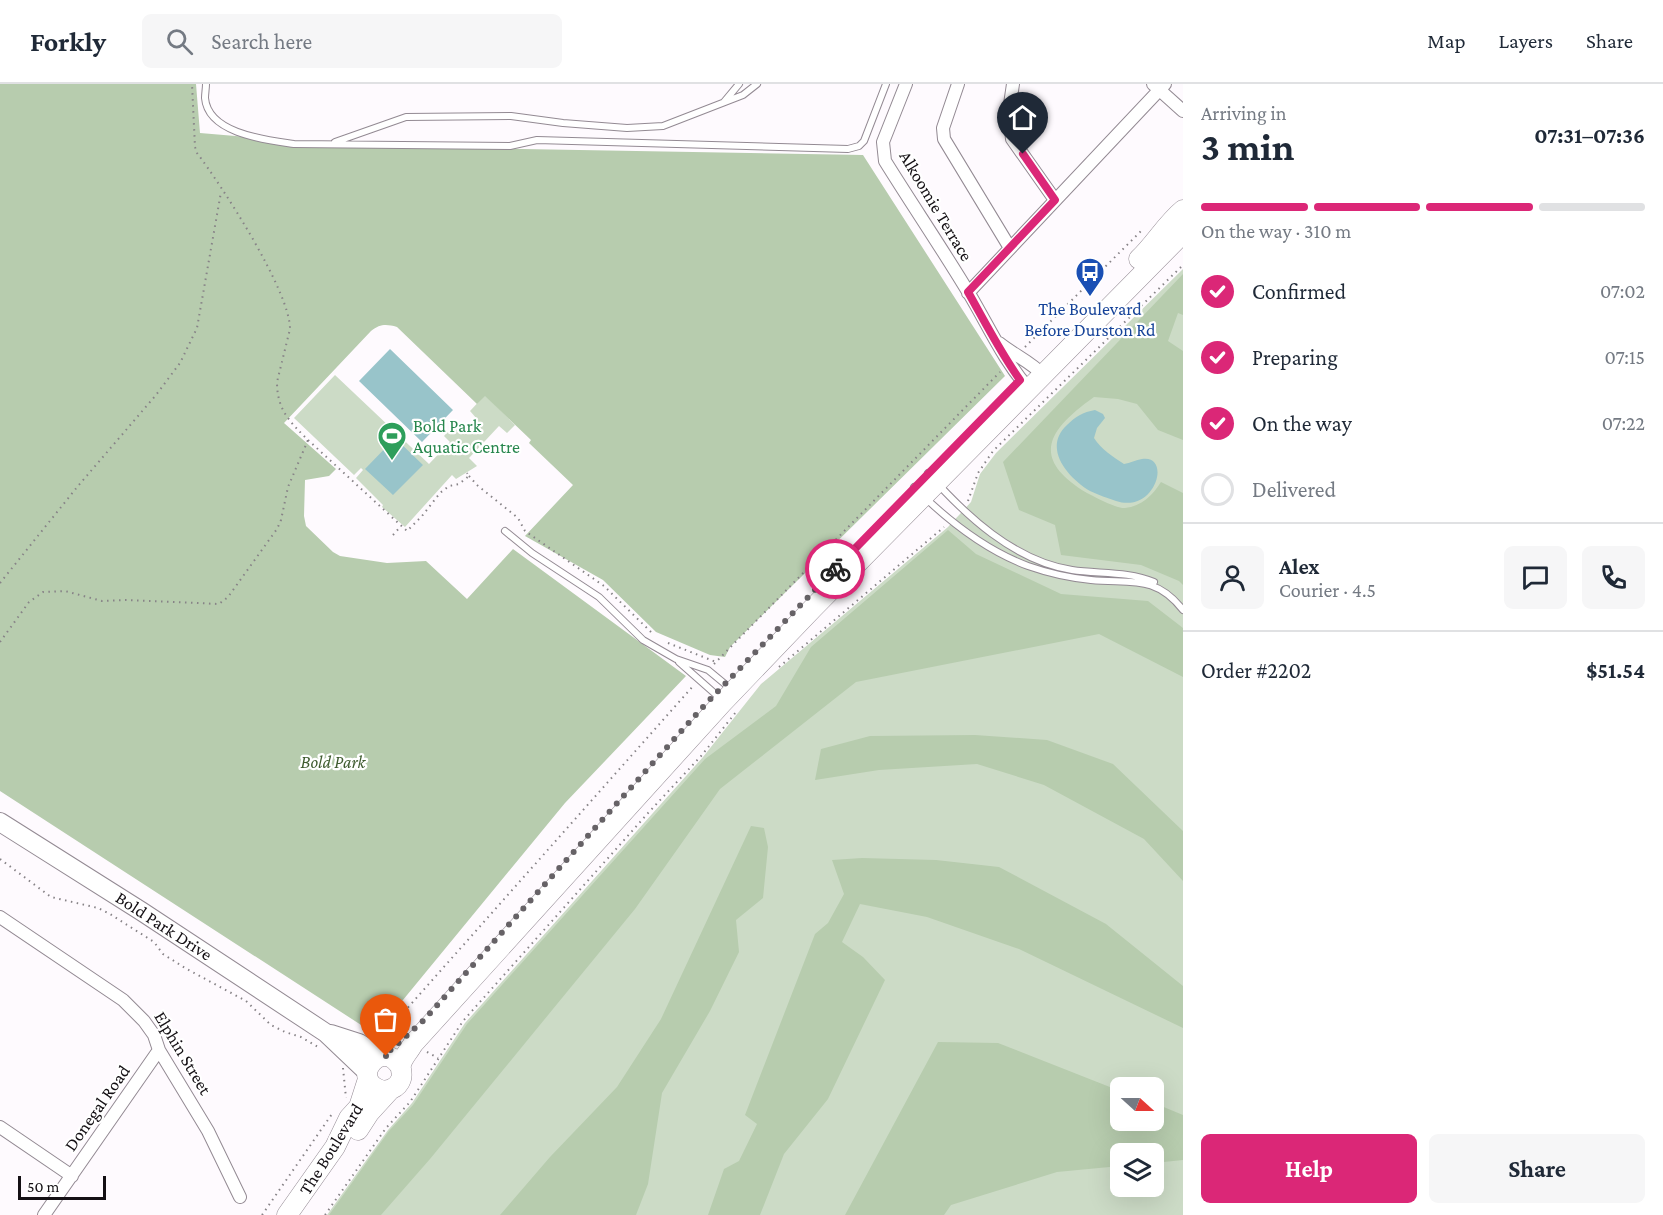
<!DOCTYPE html>
<html lang="en">
<head>
<meta charset="utf-8">
<style>
  :root { --surface:#fff; --page:#f6f6f7; --text:#1f2937; --muted:#747a83; --line:#e0e1e3; --accent:#db2777 }
  body { margin:0; font-family:"Crimson Pro",serif; background:var(--page); color:var(--text); height:100vh; display:flex; flex-direction:column; font-size:22px; white-space:nowrap }
  * { box-sizing:border-box; margin:0 }
  p { font-size:20px; color:var(--muted) }
  .icon { flex:none; width:33px; height:33px; fill:none; stroke:currentColor; stroke-width:2; stroke-linecap:round; stroke-linejoin:round }
  .map { position:relative; flex:1; overflow:hidden }
  .drawer { display:flex; flex-direction:column; background:var(--surface); width:480px }
  .drawer>* { flex:none }
  .needle { width:39px; rotate:111deg }
  .tools { position:absolute; left:1110px; top:993px; display:grid; gap:12px }
  .tools a { display:grid; place-items:center; width:54px; height:54px; border-radius:9px; background:var(--surface); box-shadow:0 6px 24px #0002; font-size:30px }
  .scale { position:absolute; left:18px; bottom:15px; width:88px; box-sizing:border-box; padding-left:6px; border:3px solid #141014; border-top:0; font-size:16px; line-height:21px; white-space:nowrap; color:#141014; -webkit-text-stroke:4px #fff; paint-order:stroke }
  .pin { position:absolute; display:grid; place-items:center; width:51px; height:51px; color:#fff; margin:-62px -26px; border-radius:50% 50% 50% 0; rotate:-45deg; box-shadow:0 0 6px #0007 }
  .pin .icon { rotate:45deg }
  .courier { position:absolute; display:grid; place-items:center; width:60px; height:60px; margin:-30px; border:4px solid #db2777; border-radius:50%; background:#fff; color:#222; box-shadow:0 2px 8px #0007 }
  .headline em { font-style:normal; font-weight:700 }
  .headline div { display:flex; flex-direction:column-reverse }
  .headline { display:flex; align-items:center; justify-content:space-between; height:102px; padding:0 18px }
  h1 { font-size:39px; font-weight:700; line-height:45px }
  .bar { display:grid; grid-template-columns:repeat(4,1fr); gap:9px 6px; align-content:center; height:72px; padding:0 18px }
  .bar i { height:8px; border-radius:4px; background:var(--line) }
  .bar .current { background:var(--accent) }
  .bar p { grid-column:span 4 }
  .line { display:flex; align-items:center; gap:15px; padding:0 18px; border-top:2px solid var(--line) }
  .line div { flex:1 }
  .round { display:grid; place-items:center; flex:none; width:63px; height:63px; border-radius:9px; background:var(--page) }
  ol { padding:0 18px; list-style:none }
  li { display:flex; align-items:center; gap:18px; height:66px }
  li p { margin-inline-start:auto }
  li .icon { padding:6px; border-radius:50%; background:var(--accent); color:#fff; stroke-width:4 }
  li:last-child { color:var(--muted) }
  li i { width:33px; height:33px; border:3px solid var(--line); border-radius:50% }
  .primary-button { display:flex; gap:12px; margin-top:auto; padding:12px 18px }
  .primary-button a { flex:1; height:69px; border-radius:9px; background:var(--accent); color:#fff; font-size:24px; font-weight:700; line-height:69px; text-align:center }
  .primary-button a+a { background:var(--page); color:var(--text) }
  header { display:flex; align-items:center; gap:36px; box-sizing:border-box; height:84px; padding:0 30px; background:var(--surface); border-bottom:2px solid var(--line) }
  header strong { font-size:28px }
  nav { display:flex; gap:33px; margin-inline-start:auto; font-size:21px }
  .search { width:420px; height:54px; background:var(--page); display:flex; align-items:center; gap:15px; box-sizing:border-box; padding:0 21px; border-radius:9px; color:var(--muted); font-size:22px }
  main { display:flex; flex:1; min-height:0 }
  .map>svg:first-child { display:block }
  .green { fill:#ccdbc6; fill-rule:evenodd }
  .forest { fill:#b7ccae }
  .water { fill:#98c4ca }
  .lines { fill:none; stroke-linecap:round; stroke-linejoin:round }
  .lane-casing { stroke:#938a93; stroke-width:8 }
  .street-casing { stroke:#938a93; stroke-width:14 }
  .secondary-casing { stroke:#938a93; stroke-width:20 }
  .primary-casing { stroke:#938a93; stroke-width:21 }
  .path { stroke:#878387; stroke-width:2; stroke-dasharray:1.5 4.5; stroke-linecap:butt }
  .lane { stroke:#fff; stroke-width:6 }
  .street { stroke:#fff; stroke-width:12 }
  .secondary { stroke:#fff; stroke-width:18 }
  .primary { stroke:#fff; stroke-width:20 }
  .done { stroke:#666266; stroke-width:6; stroke-dasharray:0 10.8 }
  .route { stroke:#db2777; stroke-width:8 }
  .labels { text-anchor:middle; dominant-baseline:central; stroke-width:4.5; stroke-linejoin:round; paint-order:stroke }
  .street-label { font-size:18px; fill:#141014; stroke:#fff }
  .transit-label { font-size:18px; fill:#164399; stroke:#fff }
  .leisure-label { font-size:18px; fill:#27864d; stroke:#fff; text-anchor:start }
  .park-label { font-size:18px; font-style:italic; fill:#3f5c30; stroke:#fff }
</style>
</head>
<body>
<header>
<strong>Forkly</strong>
<div class="search"><svg class="icon" aria-label="search" viewBox="0 0 24 24"><circle cx="10" cy="10" r="6"/><path d="M15 15l6 6"/></svg>Search here</div>
<nav><a>Map</a><a>Layers</a><a>Share</a></nav>
</header>
<main>
<div class="map">
<svg width="1183" height="1131" viewBox="0 0 1183 1131">
  <rect width="100%" height="100%" fill="#fefafe"/>
  <path class="green" d="M1183,185V1131H327L388,1046L412,1019L465,939L703,673L761,600L948,443L971,418L980,390L996,369ZM1120,1004H1154V1036H1120ZM1120,1070H1154V1102H1120Z
    M335,291L429,380L450,358L444,352L455,340L464,349L477,335L470,327L485,311L515,341L507,349L499,342L469,374L477,382L456,395L452,391L405,443L382,423L383,421L356,394L363,386L361,384L354,391L294,334Z"/>
  <path class="forest" d="M0,0H196L200,49L354,62L863,71L1005,292L730,563L725,573L710,571L656,548L603,496L525,452L573,401L529,359L531,356L485,312L477,320L397,243C386,240 380,240 371,247L284,339L336,385L329,392L305,396L304,432L306,442L333,468L340,472L387,479L426,477L467,515L513,465L686,592L565,719L375,950L0,707Z
    M1183,190V231L1178,229L1168,257L1183,267V356L1158,346L1137,320L1118,315L1094,313C1048,346 1029,374 1087,409C1095,413 1117,425 1125,424C1142,422 1152,412 1161,398L1183,409V501L1179,497L1141,481L1061,471L1055,441L1019,426L1003,378Z
    M948,446L976,470L1061,510L1148,517L1183,544V593L1099,550L856,598L720,705L635,825L430,1075L381,1131H329L389,1047L413,1021L467,940L705,675L776,622L811,563Z
    M975,651L1047,656L1113,680L1183,747V797L1144,755L1044,701L977,680L879,686L815,696L821,665L870,652Z
    M751,742L764,744L768,763L763,814L736,836L739,868L710,927L662,1009L648,1100L636,1131H500L550,1073L617,1003L661,935Z
    M862,774L936,776L999,783L1106,840L1183,902V944L1019,865L927,833L860,820L842,858L863,873L885,896L828,1015L784,1070L760,1131H708L724,1085L739,1077L757,1040L745,1031L815,850L828,839L844,810L832,776Z
    M938,958L998,959L1120,1007V1036H1154V1019L1183,1031V1076L1154,1079V1070H1120V1082L1057,1088L951,1121L944,1131H845Z"/>
  <path class="water" d="M390,265L453,326L422,358L359,297Z
    M1095,326L1103,330L1105,334L1097,344L1094,354C1101,365 1113,373 1124,380C1130,379 1136,376 1142,375C1172,370 1156,430 1116,417C1108,414 1098,411 1090,407C1068,394 1042,364 1067,341C1075,333 1083,328 1095,326Z
    M395,354L423,381L393,411L365,385Z"/>
  <g class="lines">
    <g class="lane-casing">
      <path id="lane" d="M206,0C206,4 205,10 205,14C208,50 267,56 294,60L510,62L537,56L848,65L859,62L864,57L886,0
        M724,18L739,0
        M335,58L406,33L511,32L563,39L627,44L663,42L743,11L757,0
        M928,389C965,431 1014,477 1072,486C1099,490 1128,487 1154,498
        M914,403C946,435 985,466 1028,482C1048,489 1070,494 1091,496C1130,500 1155,490 1183,526
        M505,447L532,469L599,513L643,556L676,575L708,586L731,605
        M679,578L721,615"/>
    </g>
    <g class="street-casing">
      <path id="street" d="M906,0L883,58L885,77C913,122 943,166 970,211C989,243 1004,277 1029,305
        M958,0L943,44L944,55L1010,164
        M1013,0L1009,27L1012,55L1055,116
        M1153,0L1183,27
        M968,209L1165,0
        M999,259C1014,271 1031,278 1043,291
        M0,833L123,916L144,937L154,951L159,966L208,1047L240,1113
        M0,1043L72,1092
        M44,1131L159,966"/>
    </g>
    <g class="secondary-casing">
      <path id="secondary" d="M0,738L141,827L326,949L367,988
        M331,950L359,959L380,972"/>
    </g>
    <g class="primary-casing">
      <path id="primary" d="M1139,175C1155,160 1166,140 1183,126
        M400,982C381,954 351,993 378,1005C387,1009 398,1004 401,995C403,990 400,985 401,981C402,974 410,966 413,960L723,618L813,524L1183,149
        M358,1046L369,1029L390,1006
        M287,1131L335,1063L349,1034L359,1023L368,995"/>
    </g>
    <path class="path" d="M1025,263L1142,146
      M308,356L407,447L422,432L440,409L449,402L459,400L469,392L467,389
      M469,392L477,401L518,434L525,447L604,502L653,550
      M968,417L978,389L993,367L1183,181
      M393,451L401,442
      M0,499L78,402L156,311L180,279L197,244L221,108
      M0,558L29,518L43,508L65,507L102,517L126,516L219,520L228,513L277,445L281,436L288,403L308,356C290,338 277,326 277,298L290,245C290,207 222,102 197,69L195,63L192,0
      M668,559L716,578
      M714,580L1000,288
      M779,583L944,443
      M0,775L51,813L98,824L110,830L154,858L163,870L185,884L246,917L271,941L285,948L301,953L318,963
      M388,946L694,601
      M370,949L388,946L398,952
      M427,968L438,974
      M343,984L346,1014
      M262,1131L332,1030
      M325,1131L386,1044L410,1018L463,937L649,728L702,671L736,628"/>
    <use href="#lane" class="lane"/>
    <use href="#street" class="street"/>
    <use href="#secondary" class="secondary"/>
    <use href="#primary" class="primary"/>
  </g>
  <g class="lines">
    <path class="done" d="M386,972H384L424,936L701,625L835,485"/>
    <path class="route" d="M835,485L1020,296C1000,268 985,238 968,208L1055,116L1023,70"/>
  </g>
  <defs>
    <g id="bus-pin" transform="scale(1.5)"><path d="M0 17L-7.5 6A9.5 9.5 0 1 1 7.5 6Z" fill="#1a4fb4" stroke="#fff"/><path d="M-5-6H5V4H4V6H2V4H-2V6H-4V4H-5ZM-3.5-4V0h7V-4ZM-3.5 1.2v1.5H-2V1.2ZM2 1.2v1.5H3.5V1.2Z" fill="#fff"/></g>
    <g id="stadium-pin" transform="scale(1.5)"><path d="M0 17L-7.5 6A9.5 9.5 0 1 1 7.5 6Z" fill="#2e9e5b" stroke="#fff"/><path d="M0-5a6.5 5 0 1 0 0 10a6.5 5 0 1 0 0-10ZM-3.5-1.8h7v3.6h-7Z" fill="#fff"/></g>
  </defs>
  <g fill-rule="evenodd">
    <use href="#bus-pin" x="1090" y="188"/>
    <use href="#stadium-pin" x="392" y="352"/>
  </g>
  <g class="labels">
    <g class="street-label">
      <text transform="translate(936 122) rotate(59)">Alkoomie Terrace</text>
      <text transform="translate(164 842) rotate(33)">Bold Park Drive</text>
      <text transform="translate(183 969) rotate(59)">Elphin Street</text>
      <text transform="translate(97 1024) rotate(-55)">Donegal Road</text>
      <text transform="translate(331 1065) rotate(-58)">The Boulevard</text>
    </g>
    <g class="transit-label">
      <text x="1090" y="225">The Boulevard<tspan x="1090" dy="21">Before Durston Rd</tspan></text>
    </g>
    <g class="leisure-label">
      <text x="413" y="342">Bold Park<tspan x="413" dy="21">Aquatic Centre</tspan></text>
    </g>
    <g class="park-label">
      <text x="333" y="678">Bold Park</text>
    </g>
  </g>
</svg>
<div class="tools">
<a><svg class="needle" viewBox="-14 -14 28 28"><path d="M0-13l5 13h-10z" fill="#e53935"/><path d="M0 13l5-13h-10z" fill="#747a83"/></svg></a>
<a><svg class="icon" aria-label="layers" viewBox="0 0 24 24"><path d="M12 4l9 5-9 5-9-5zM3 14l9 5 9-5"/></svg></a>
</div>
<div class="scale">50 m</div>
<div class="pin" style="left:386px;top:972px;background:#ea580c"><svg class="icon" aria-label="bag" viewBox="0 0 24 24"><path d="M5 8h14l-1 12H6zM9 8a3 3 0 0 1 6 0"/></svg></div>
<div class="pin" style="left:1023px;top:70px;background:#1f2937"><svg class="icon" aria-label="home" viewBox="0 0 24 24"><path d="M3 11l9-7 9 7M6 9v11h12V9"/></svg></div>
<div class="courier" style="left:835px;top:485px"><svg class="icon" aria-label="bike" viewBox="0 0 24 24"><circle cx="6" cy="16" r="4"/><circle cx="18" cy="16" r="4"/><path d="M6 16l4-8h5l3 8M10 8l3 8H6M13 5h3"/></svg></div>
</div>
<section class="drawer">
<div class="headline"><div><h1>3 min</h1><p>Arriving in</p></div><em>07:31–07:36</em></div>
<div class="bar"><i class="current"></i><i class="current"></i><i class="current"></i><i></i><p>On the way · 310 m</p></div>
<ol>
<li><svg class="icon" aria-label="check" viewBox="0 0 24 24"><path d="M5 12l5 5 9-10"/></svg>Confirmed<p>07:02</p></li>
<li><svg class="icon" aria-label="check" viewBox="0 0 24 24"><path d="M5 12l5 5 9-10"/></svg>Preparing<p>07:15</p></li>
<li><svg class="icon" aria-label="check" viewBox="0 0 24 24"><path d="M5 12l5 5 9-10"/></svg>On the way<p>07:22</p></li>
<li><i></i>Delivered</li>
</ol>
<div class="line" style="height:108px"><a class="round"><svg class="icon" aria-label="person" viewBox="0 0 24 24"><circle cx="12" cy="8" r="4"/><path d="M4 21q1-7 8-7t8 7"/></svg></a><div><b>Alex</b><p>Courier · 4.5</p></div><a class="round"><svg class="icon" aria-label="chat" viewBox="0 0 24 24"><path d="M4 5h16v11H9l-5 4z"/></svg></a><a class="round"><svg class="icon" aria-label="phone" viewBox="0 0 24 24"><path d="M5 4h4l2 5-3 2q2 4 5 5l2-3 5 2v4C11 20 4 13 5 4z"/></svg></a></div>
<div class="line" style="height:78px"><div>Order #2202</div><b>$51.54</b></div>
<div class="primary-button"><a>Help</a><a>Share</a></div>
</section>
</main>
</body>
</html>
